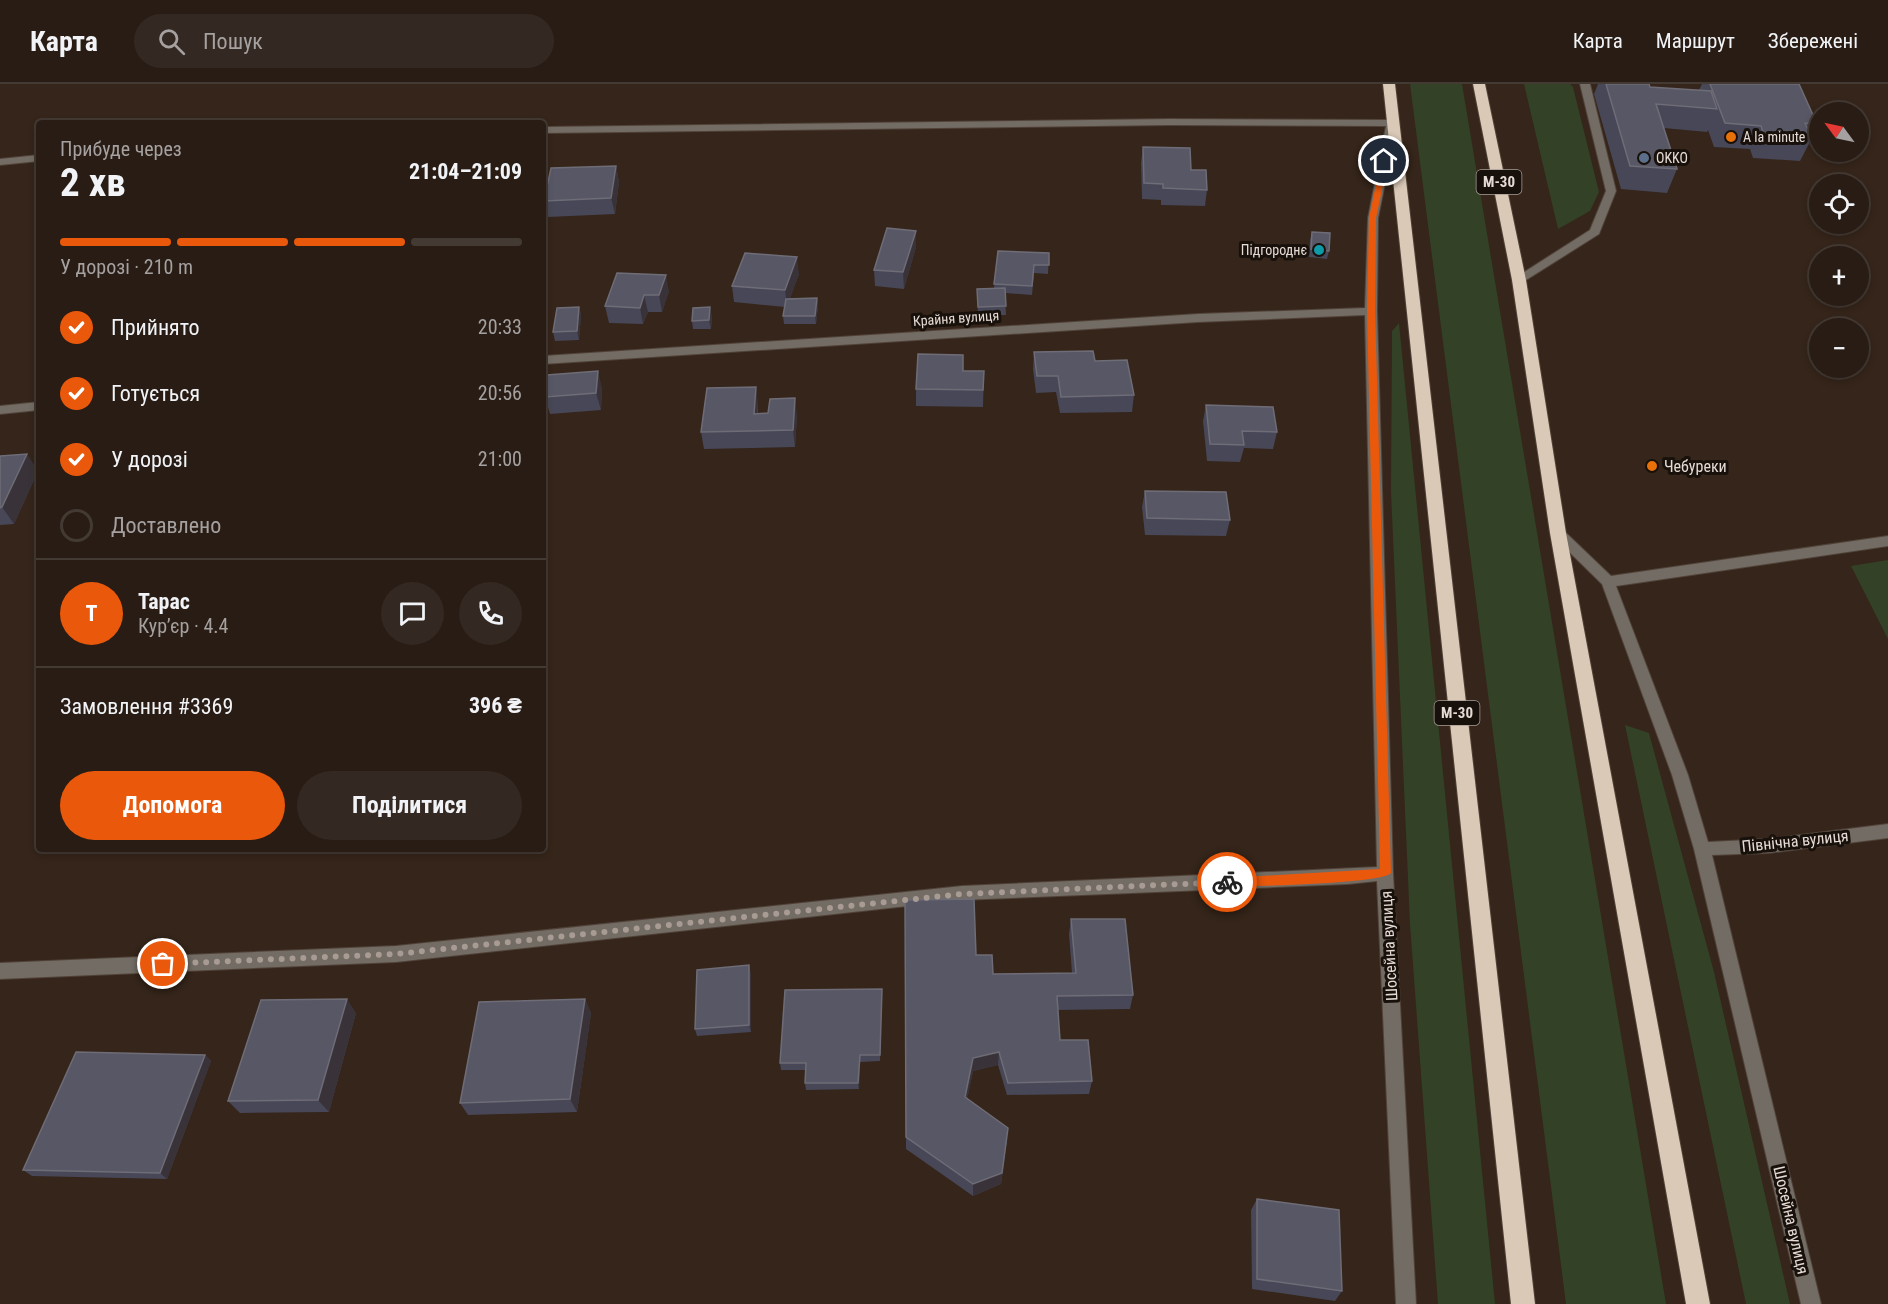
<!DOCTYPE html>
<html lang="uk">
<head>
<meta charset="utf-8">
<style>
  :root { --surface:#281c14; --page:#342922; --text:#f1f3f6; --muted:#a5a1a0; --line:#443a34; --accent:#ea580c }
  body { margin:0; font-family:"Roboto Condensed",sans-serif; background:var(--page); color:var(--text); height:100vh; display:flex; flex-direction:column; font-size:22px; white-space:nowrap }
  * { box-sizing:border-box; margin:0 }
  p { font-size:20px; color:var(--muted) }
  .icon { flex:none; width:33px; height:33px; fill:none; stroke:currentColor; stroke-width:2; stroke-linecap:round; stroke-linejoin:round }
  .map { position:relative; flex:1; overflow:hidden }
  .drawer { position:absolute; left:36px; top:36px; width:510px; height:732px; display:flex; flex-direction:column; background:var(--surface); border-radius:6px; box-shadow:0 3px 9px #0003,0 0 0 2px var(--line) }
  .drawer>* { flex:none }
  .needle { width:39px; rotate:303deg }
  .fabs { position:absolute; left:1809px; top:18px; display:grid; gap:12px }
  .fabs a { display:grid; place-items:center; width:60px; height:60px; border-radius:50%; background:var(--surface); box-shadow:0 3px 9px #0003,0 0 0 2px var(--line); font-size:30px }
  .pin { position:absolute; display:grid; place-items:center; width:51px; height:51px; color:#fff; margin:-26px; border:3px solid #fff; border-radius:50%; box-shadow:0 2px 6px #0007 }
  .courier { position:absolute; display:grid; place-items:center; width:60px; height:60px; margin:-30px; border:4px solid #ea580c; border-radius:50%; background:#fff; color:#222; box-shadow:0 2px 8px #0007 }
  .head em { font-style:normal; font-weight:700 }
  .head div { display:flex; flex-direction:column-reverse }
  .head { display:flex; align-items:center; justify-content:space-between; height:102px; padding:0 24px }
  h1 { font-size:39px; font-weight:700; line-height:45px }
  .bar { display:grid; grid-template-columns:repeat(4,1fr); gap:9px 6px; align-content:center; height:72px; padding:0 24px }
  .bar i { height:8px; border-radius:4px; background:var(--line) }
  .bar .on { background:var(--accent) }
  .bar p { grid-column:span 4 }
  .line { display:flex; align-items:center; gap:15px; padding:0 24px; border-top:2px solid var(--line) }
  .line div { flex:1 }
  .round { display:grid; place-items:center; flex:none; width:63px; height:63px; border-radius:32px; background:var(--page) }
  ol { padding:0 24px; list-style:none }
  li { display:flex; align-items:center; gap:18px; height:66px }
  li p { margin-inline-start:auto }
  li .icon { padding:6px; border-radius:50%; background:var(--accent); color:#fff; stroke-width:4 }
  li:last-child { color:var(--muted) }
  li i { width:33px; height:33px; border:3px solid var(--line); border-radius:50% }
  .primary-button { display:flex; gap:12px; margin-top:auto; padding:12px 24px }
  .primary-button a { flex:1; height:69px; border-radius:36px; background:var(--accent); color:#fff; font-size:24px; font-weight:700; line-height:69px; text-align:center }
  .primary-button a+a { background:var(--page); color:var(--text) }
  header { display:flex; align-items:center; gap:36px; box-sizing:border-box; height:84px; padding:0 30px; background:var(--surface); border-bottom:2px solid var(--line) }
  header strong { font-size:28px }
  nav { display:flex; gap:33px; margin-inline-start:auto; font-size:21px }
  .search { width:420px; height:54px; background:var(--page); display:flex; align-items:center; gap:15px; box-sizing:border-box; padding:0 21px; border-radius:33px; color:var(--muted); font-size:22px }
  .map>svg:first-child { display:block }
  .green { fill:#334126 }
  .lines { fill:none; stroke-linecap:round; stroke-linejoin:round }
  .minor-casing { stroke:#514238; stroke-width:2 }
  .highway-casing { stroke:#514238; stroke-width:2 }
  .minor { fill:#726c64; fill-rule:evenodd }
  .highway { fill:#dac9b7; fill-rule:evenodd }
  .wall { fill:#474757 }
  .shaded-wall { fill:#393339 }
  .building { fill:#585765; stroke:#6e6c76; stroke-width:1.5 }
  .route { fill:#ea580c }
  .done { stroke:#a89b93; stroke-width:6; stroke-dasharray:0 10.8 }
  .food-dot { fill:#e8710a; stroke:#17100b; stroke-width:2 }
  .service-dot { fill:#5c6f8a; stroke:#17100b; stroke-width:2 }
  .culture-dot { fill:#0f9aa8; stroke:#17100b; stroke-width:2 }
  .labels { text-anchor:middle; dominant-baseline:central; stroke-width:6; stroke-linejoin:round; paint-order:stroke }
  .far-poi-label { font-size:14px; fill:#e6dbd4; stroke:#17100b; text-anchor:start }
  .far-street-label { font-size:14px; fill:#e6dbd4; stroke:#17100b }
  .shield { fill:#17100b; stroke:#a89e98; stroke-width:1.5 }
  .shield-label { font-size:15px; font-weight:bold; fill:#e6dbd4 }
  .poi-label { font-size:16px; fill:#e6dbd4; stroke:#17100b; text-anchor:start }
  .street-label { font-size:16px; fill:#e6dbd4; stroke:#17100b }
</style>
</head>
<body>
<header>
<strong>Карта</strong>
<div class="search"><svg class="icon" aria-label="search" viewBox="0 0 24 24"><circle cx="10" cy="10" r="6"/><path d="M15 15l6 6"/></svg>Пошук</div>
<nav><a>Карта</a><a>Маршрут</a><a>Збережені</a></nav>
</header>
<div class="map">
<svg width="1888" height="1220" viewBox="0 0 1888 1220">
  <rect width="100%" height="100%" fill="#35251a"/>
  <path class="green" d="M1410,0H1462L1666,1220H1566Z
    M1524,0H1570L1573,3L1599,108L1590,127L1558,145Z
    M1399,239L1495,1220H1438L1410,840L1391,408L1392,247Z
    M1888,476V555L1851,482Z
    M1625,641L1649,649L1714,888L1790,1220H1746Z"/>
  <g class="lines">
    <g class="minor-casing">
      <path id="minor" d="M1580,0H1590L1616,107L1599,150L1523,198H1515V194L1590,146L1606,107Z
        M1169,35L1392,36L1397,39L1378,134L1377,227L1393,789L1416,1220H1396L1377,797L1348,800L962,816L396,878L0,895V879L396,862L962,802L1377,783L1365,231L1198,238L543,280V272L1198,230L1365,224L1368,134L1386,42L1169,41L543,49V43Z
        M39,71V77L0,81V75Z
        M39,318V326L0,330V322Z
        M1558,444L1563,446L1611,492L1888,452V462L1616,502L1688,691L1708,758L1768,755L1888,740V754L1768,769L1712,771L1821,1220H1801L1694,765L1672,691L1602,500L1553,452L1551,449Z"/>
    </g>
    <g class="highway-casing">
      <path id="highway" d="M1383,0H1395L1535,1220H1511Z
        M1473,0H1485L1526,196L1566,449L1710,1220H1686L1550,449L1512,196Z"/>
    </g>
    <use href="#minor" class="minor"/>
    <use href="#highway" class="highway"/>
  </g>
  <path class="wall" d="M1598,0H1649L1650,3L1699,6L1702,0H1799L1817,40L1811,52L1812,54L1800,77L1753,74L1750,65L1714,63L1708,46L1707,48L1664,44L1677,85L1667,109L1621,105L1594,10Z
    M1143,63L1191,86L1207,106L1205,122L1161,121V116L1142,115L1141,79Z
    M616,82L619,98L615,130L548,133L544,117Z
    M1312,148L1329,167L1327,175L1309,173L1310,156Z
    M916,163L904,205L875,202L874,186Z
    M998,167L1049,169L1048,190L1034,189L1032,211L1005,209L1006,231H978L977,205L994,204Z
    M617,189L669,207L662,228H648L643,240L609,239L605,222Z
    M799,190L790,214H817L818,222L816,240H784L783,232L785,223L734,218L732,202Z
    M579,223L581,231L579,256L555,257L553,248Z
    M712,232L711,245H693L692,237Z
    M1034,268L1095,277L1134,311L1132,328L1060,329L1056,308L1036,309L1033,285Z
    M963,287H984L983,323L916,322V305Z
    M602,304L601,326L550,330L545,313Z
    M758,320V330L797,331L795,363L704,365L701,348Z
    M1206,321L1277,348L1273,365L1244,364L1240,378L1207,377L1203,337Z
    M0,372L38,387L14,440L0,441Z
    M1145,407L1230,436L1226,452L1145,451L1142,423Z
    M1071,835L1133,911L1130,925L1058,926L1060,956L1092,997L1089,1010L1007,1011L998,981L973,987L967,1015L1007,1056L1001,1100L973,1112L906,1065V1053L976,871L993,890L1072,889L1069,850Z
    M751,889V948L697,952L695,945Z
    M882,912L880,977L860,978L859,1005L806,1006L805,999L806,986H781L780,979Z
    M585,915L591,929L577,1028L468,1031L460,1019Z
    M356,929L329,1028L240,1029L228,1017Z
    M205,971L211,977L167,1095L32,1092L23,1086Z
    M1257,1115L1342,1207L1335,1217L1252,1205L1251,1126Z"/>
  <path class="shaded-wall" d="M616,82L619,98L615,130L611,114Z
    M916,147V163L904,205L903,188Z
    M797,173L799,190L787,223L785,206Z
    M666,191L669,207L662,228L659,211Z
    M644,211L648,228L643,240L640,224Z
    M817,214L818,222L816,240L815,232Z
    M579,223L581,231L579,256L577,247Z
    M710,223L712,232L711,245L709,236Z
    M598,287L602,304L601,326L596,309Z
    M756,303L758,320L756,346L754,330Z
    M795,314L797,331L795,363L793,346Z
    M27,370L38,387L14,440L2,423Z
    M749,881L751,889V948L749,941Z
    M347,915L356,929L329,1028L318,1016Z
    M585,915L591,929L577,1028L570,1015Z
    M999,968L998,981L973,987L965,1026V1013L973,974Z
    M205,971L211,977L167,1095L160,1089Z
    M860,971V978L859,1005L858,999Z
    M1008,1044L1001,1100L973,1112V1100Z"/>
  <path class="building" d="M1606,0H1649L1650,3L1711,7L1717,25L1656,20L1677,85L1630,82Z
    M1710,0H1799L1817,40L1805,39L1812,54L1764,51L1761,42L1725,39Z
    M1143,63L1190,64L1191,86H1206L1207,106L1163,104V100L1144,99Z
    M616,82L611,114L544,117L551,84Z
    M887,144L916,147L903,188L874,186Z
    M1312,148L1330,149L1329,167L1311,165Z
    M998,167L1049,169V181H1034L1032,202L994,200Z
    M745,169L797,173L785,206L732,202Z
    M617,189L666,191L659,211H644L640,224L605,222Z
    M1005,204L1006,222L978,223L977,205Z
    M817,214L815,232H783L786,215Z
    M579,223L577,247L553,248L557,224Z
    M710,223L709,236L692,237L693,224Z
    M1093,267L1095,277L1127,276L1134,311L1061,313L1058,292H1037L1034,268Z
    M918,270L963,271V287H984L983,306L916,305Z
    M598,287L596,309L545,313L547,291Z
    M756,303L754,330L768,329L770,315L795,314L793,346L701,348L707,304Z
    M1206,321L1273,323L1277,348L1242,347L1244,361L1210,360Z
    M27,370L2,423L0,424V372Z
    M1145,407L1226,408L1230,436L1147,434Z
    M974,815L976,871H992L993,890L1076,889L1071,835H1125L1133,911L1057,912L1060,956H1088L1092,997L1008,999L999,968L973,974L965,1013L1008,1044L1002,1089L973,1100L906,1053L905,816Z
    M749,881V941L695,945L697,886Z
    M882,905L880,971H860L858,999H805L806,979H780L785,906Z
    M347,915L318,1016L228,1017L261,916Z
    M585,915L570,1015L460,1019L479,918Z
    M76,968L205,971L160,1089L23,1086Z
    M1257,1115L1339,1126L1342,1207L1257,1195Z"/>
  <path class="route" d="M1384,75L1388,77L1376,134L1375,227L1391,789C1382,800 1250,802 1227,803L1222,798L1227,794L1380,785L1367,227L1369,134L1381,77Z"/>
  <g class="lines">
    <path class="done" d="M163,880L396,870L962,810L1227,798"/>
  </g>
  <g class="food-dot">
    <circle cx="1731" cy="53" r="6"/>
    <circle cx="1652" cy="382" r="6"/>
  </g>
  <circle class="service-dot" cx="1644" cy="74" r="6"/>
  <circle class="culture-dot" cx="1319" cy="166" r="6"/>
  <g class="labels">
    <g class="far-poi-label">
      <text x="1743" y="53">A la minute</text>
      <text x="1656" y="74">OKKO</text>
      <text x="1307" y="166" text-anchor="end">Підгороднє</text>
    </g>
    <g class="far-street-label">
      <text transform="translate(956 234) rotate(-4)">Крайня вулиця</text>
    </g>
    <g class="shield">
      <rect x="1476.5" y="86" width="45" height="24" rx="4.5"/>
      <rect x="1434.5" y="617" width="45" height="24" rx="4.5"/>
    </g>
    <g class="shield-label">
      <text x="1499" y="98">М-30</text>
      <text x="1457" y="629">М-30</text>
    </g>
    <g class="poi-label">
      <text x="1664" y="382">Чебуреки</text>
    </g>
    <g class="street-label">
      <text transform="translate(1795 757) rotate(-6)">Північна вулиця</text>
      <text transform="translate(1389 862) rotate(-93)">Шосейна вулиця</text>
      <text transform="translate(1791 1136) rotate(77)">Шосейна вулиця</text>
    </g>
  </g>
</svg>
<div class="fabs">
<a><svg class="needle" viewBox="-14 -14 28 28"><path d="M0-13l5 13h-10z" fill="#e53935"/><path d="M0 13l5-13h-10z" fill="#a5a1a0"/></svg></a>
<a><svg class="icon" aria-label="locate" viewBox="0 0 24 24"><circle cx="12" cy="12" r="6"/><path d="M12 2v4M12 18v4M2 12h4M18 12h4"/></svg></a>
<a>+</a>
<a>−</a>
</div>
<div class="pin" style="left:163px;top:880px;background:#ea580c"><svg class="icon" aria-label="bag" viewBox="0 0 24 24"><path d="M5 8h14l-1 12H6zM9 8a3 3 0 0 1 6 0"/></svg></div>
<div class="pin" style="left:1384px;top:77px;background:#1f2937"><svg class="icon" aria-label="home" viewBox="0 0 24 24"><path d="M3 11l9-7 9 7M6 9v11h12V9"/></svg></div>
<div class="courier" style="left:1227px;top:798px"><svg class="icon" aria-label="bike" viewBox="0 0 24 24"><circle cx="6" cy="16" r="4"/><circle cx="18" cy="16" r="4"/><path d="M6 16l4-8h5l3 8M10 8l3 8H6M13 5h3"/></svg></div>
<section class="drawer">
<div class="head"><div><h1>2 хв</h1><p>Прибуде через</p></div><em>21:04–21:09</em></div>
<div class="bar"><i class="on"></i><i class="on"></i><i class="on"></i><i></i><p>У дорозі · 210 m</p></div>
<ol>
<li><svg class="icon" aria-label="check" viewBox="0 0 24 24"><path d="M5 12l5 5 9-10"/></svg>Прийнято<p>20:33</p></li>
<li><svg class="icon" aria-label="check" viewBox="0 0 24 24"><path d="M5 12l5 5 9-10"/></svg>Готується<p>20:56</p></li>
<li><svg class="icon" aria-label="check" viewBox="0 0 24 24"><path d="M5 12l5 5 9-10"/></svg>У дорозі<p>21:00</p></li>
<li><i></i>Доставлено</li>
</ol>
<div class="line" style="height:108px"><b class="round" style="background:var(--accent);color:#fff">Т</b><div><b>Тарас</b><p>Кур’єр · 4.4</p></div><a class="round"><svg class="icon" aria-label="chat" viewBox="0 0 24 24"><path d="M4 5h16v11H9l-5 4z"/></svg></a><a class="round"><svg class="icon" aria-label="phone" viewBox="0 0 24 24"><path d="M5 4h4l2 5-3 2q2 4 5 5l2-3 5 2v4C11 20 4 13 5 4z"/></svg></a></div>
<div class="line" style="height:78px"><div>Замовлення #3369</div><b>396 ₴</b></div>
<div class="primary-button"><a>Допомога</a><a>Поділитися</a></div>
</section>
</div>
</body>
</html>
